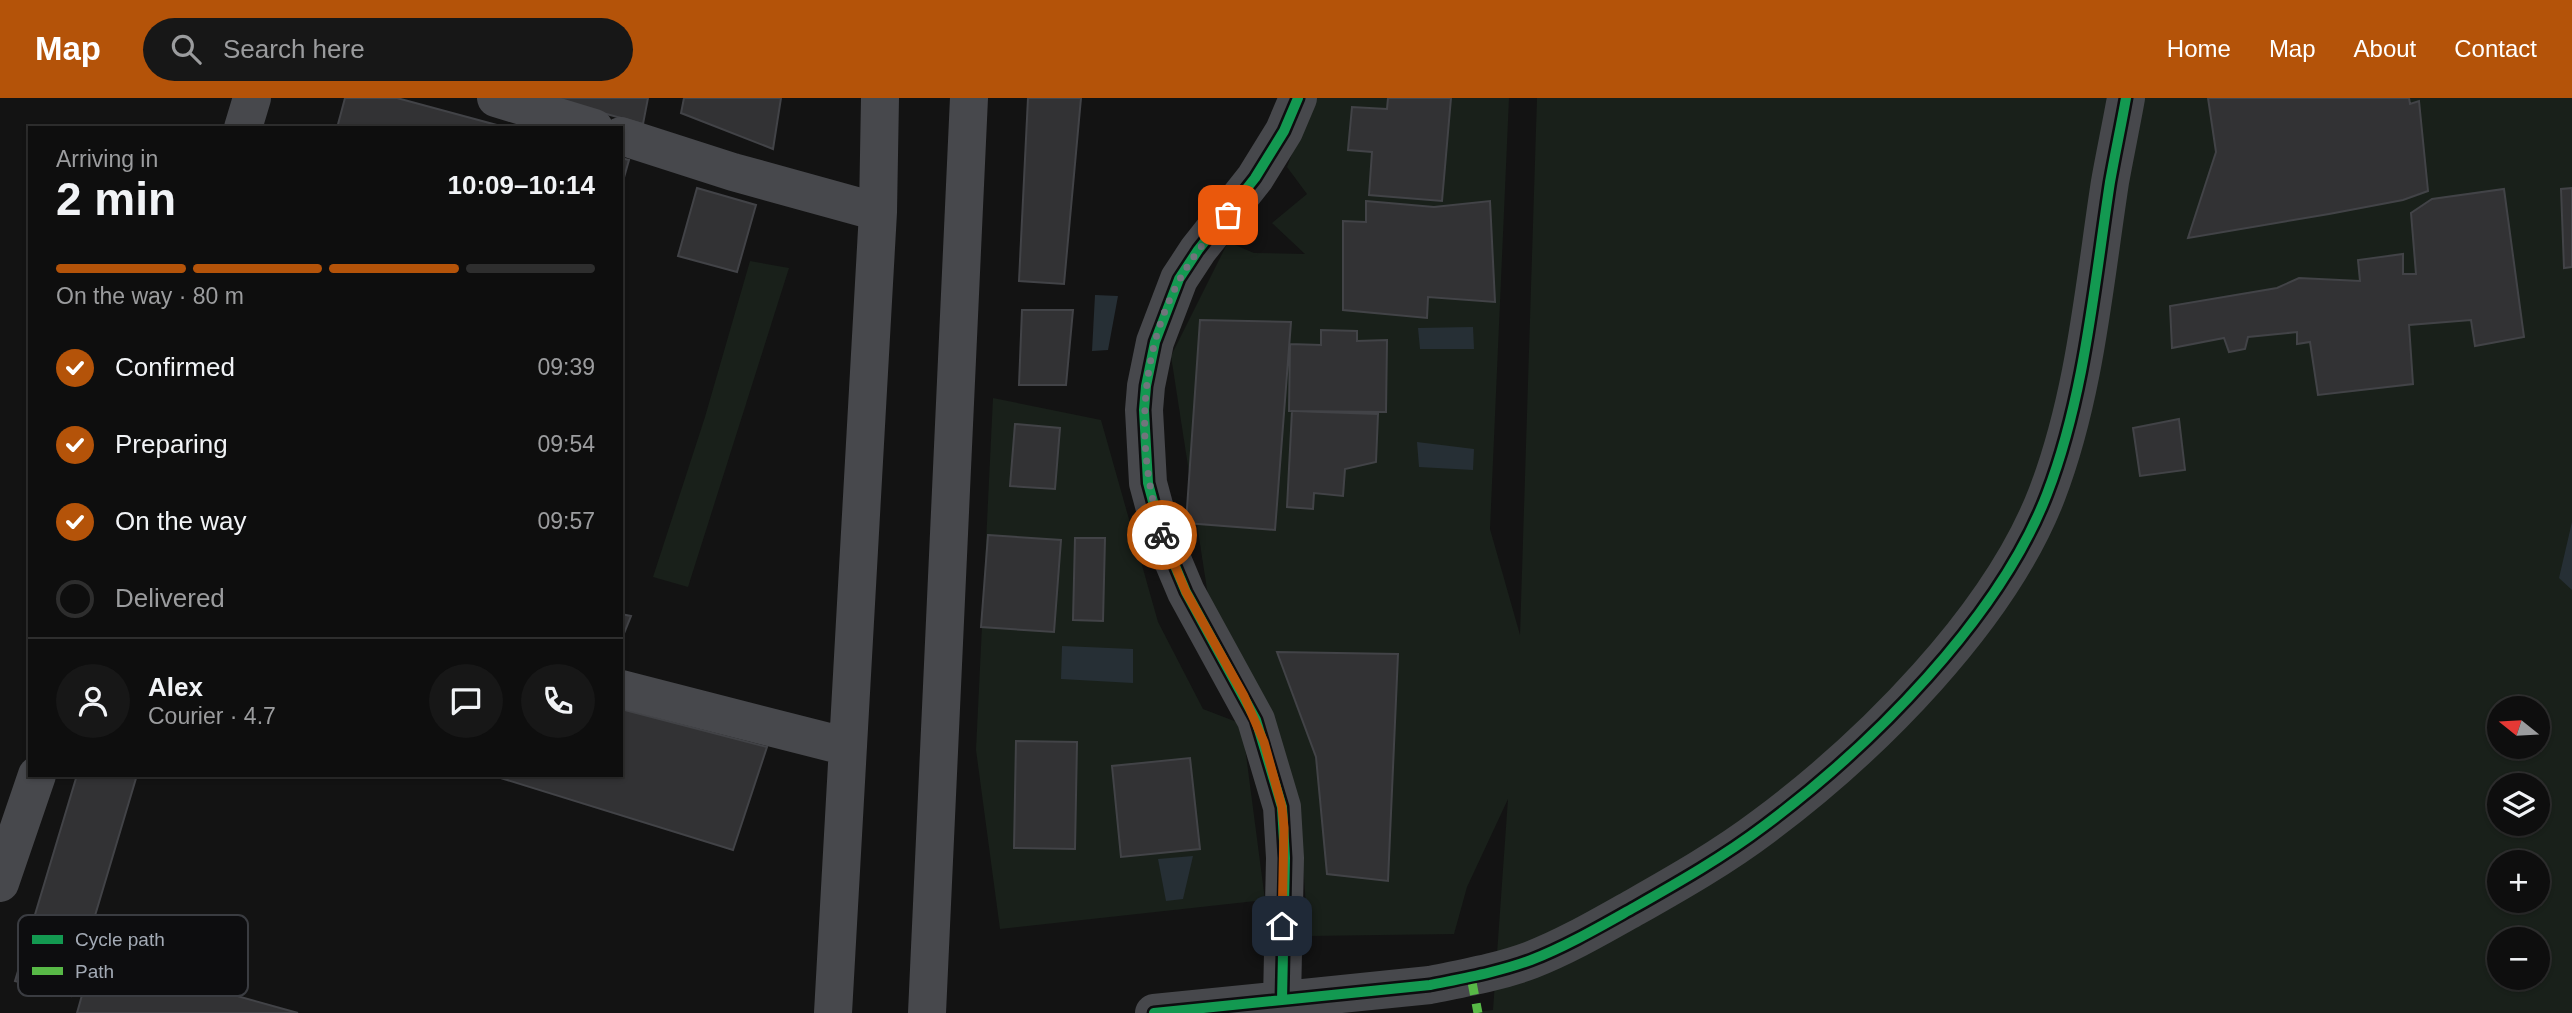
<!DOCTYPE html>
<html lang="en">
<head>
<meta charset="utf-8">
<style>
  :root { --surface:#0e0e0e; --page:#171717; --text:#f1f3f6; --muted:#9b9c9e; --line:#2e2e2e; --accent:#b45309 }
  body { margin:0; font-family:Arial,sans-serif; background:var(--page); color:var(--text); height:100vh; display:flex; flex-direction:column; font-size:26px; white-space:nowrap }
  * { box-sizing:border-box; margin:0 }
  p { font-size:23px; color:var(--muted) }
  .icon { flex:none; width:38px; height:38px; fill:none; stroke:currentColor; stroke-width:2; stroke-linecap:round; stroke-linejoin:round }
  .map { position:relative; flex:1; overflow:hidden }
  .drawer { position:absolute; left:28px; top:28px; width:595px; height:651px; display:flex; flex-direction:column; background:var(--surface); border-radius:0px; box-shadow:0 2px 5px #0004,0 0 0 2px var(--line) }
  .drawer>* { flex:none }
  .needle { width:46px; rotate:288deg }
  .tools { position:absolute; left:2487px; top:598px; display:grid; gap:14px }
  .tools a { display:grid; place-items:center; width:63px; height:63px; border-radius:50%; background:var(--surface); box-shadow:0 2px 5px #0004,0 0 0 2px var(--line); font-size:35px }
  .pin { position:absolute; display:grid; place-items:center; width:60px; height:60px; color:#fff; margin:-30px; border-radius:14px; box-shadow:0 4px 10px #0006 }
  .courier { position:absolute; display:grid; place-items:center; width:70px; height:70px; margin:-35px; border:5px solid #b45309; border-radius:50%; background:#fff; color:#222; box-shadow:0 2px 9px #0007 }
  .head em { font-style:normal; font-weight:600 }
  .head div { display:flex; flex-direction:column-reverse }
  .head { display:flex; align-items:center; justify-content:space-between; height:119px; padding:0 28px }
  h1 { font-size:46px; font-weight:600; line-height:52px }
  .bar { display:grid; grid-template-columns:repeat(4,1fr); gap:10px 7px; align-content:center; height:84px; padding:0 28px }
  .bar i { height:9px; border-radius:5px; background:var(--line) }
  .bar .on { background:var(--accent) }
  .bar p { grid-column:span 4 }
  .line { display:flex; align-items:center; gap:18px; padding:0 28px; border-top:2px solid var(--line) }
  .line div { flex:1 }
  .round { display:grid; place-items:center; flex:none; width:74px; height:74px; border-radius:37px; background:var(--page) }
  ol { padding:0 28px; list-style:none }
  li { display:flex; align-items:center; gap:21px; height:77px }
  li p { margin-inline-start:auto }
  li .icon { padding:7px; border-radius:50%; background:var(--accent); color:#fff; stroke-width:4 }
  li:last-child { color:var(--muted) }
  li i { width:38px; height:38px; border:4px solid var(--line); border-radius:50% }
  header { display:flex; align-items:center; gap:42px; box-sizing:border-box; height:98px; padding:0 35px; background:var(--accent); color:#fff }
  header strong { font-size:33px }
  nav { display:flex; gap:38px; margin-inline-start:auto; font-size:24px }
  .search { width:490px; height:63px; background:var(--page); display:flex; align-items:center; gap:18px; box-sizing:border-box; padding:0 24px; border-radius:38px; color:var(--muted); font-size:26px }
  .map>svg:first-child { display:block }
  .green { fill:#19201a; fill-rule:evenodd }
  .water { fill:#262f35 }
  .building { fill:#323234; stroke:#424347; stroke-width:2 }
  .lines { fill:none; stroke-linecap:round; stroke-linejoin:round }
  .minor { stroke:#47484c; stroke-width:38 }
  .quiet { stroke:#58b947; stroke-width:9; stroke-dasharray:18 9; stroke-linecap:butt }
  .cycleway-casing { stroke:#0d0d0f; stroke-width:15 }
  .cycleway { stroke:#139951; stroke-width:10 }
  .done { stroke:#71757c; stroke-width:7; stroke-dasharray:0 12.6 }
  .route { stroke:#b45309; stroke-width:9 }
  .key { fill:#0d0d0f; stroke:#3a3c41; stroke-width:2 }
  .key-label { font-size:19px; fill:#a3aab5 }
</style>
</head>
<body>
<header>
<strong>Map</strong>
<div class="search"><svg class="icon" aria-label="search" viewBox="0 0 24 24"><circle cx="10" cy="10" r="6"/><path d="M15 15l6 6"/></svg>Search here</div>
<nav><a>Home</a><a>Map</a><a>About</a><a>Contact</a></nav>
</header>
<div class="map">
<svg width="2572" height="915" viewBox="0 0 2572 915">
  <rect width="100%" height="100%" fill="#131313"/>
  <path class="green" d="M1313,0H1509L1490,431L1520,537L1537,0H2572V915H1468L1493,912L1508,701L1467,789L1454,836L1308,838L1300,721L1211,517L1171,258L1228,144L1254,155L1305,156L1272,125L1307,96L1287,69ZM2499,611H2538V649H2499ZM2499,688H2538V726H2499ZM2499,765H2538V803H2499ZM2499,842H2538V880H2499Z
    M750,163L789,170L688,489L653,479L705,319Z
    M993,300L1101,322L1158,524L1203,611L1242,626L1265,802L1000,831L976,652Z"/>
  <path class="water" d="M1095,197L1118,198L1108,252L1092,253Z
    M1473,229L1474,251H1420L1418,230Z
    M1417,344L1474,351L1473,372L1419,369Z
    M2572,424V492L2559,480Z
    M1062,548L1133,551V585L1061,581Z
    M1193,758L1183,801L1166,803L1158,761Z"/>
  <path class="building" d="M345,0H397L508,30H337Z
    M548,0H648L643,26Z
    M684,0H781L773,51L681,15Z
    M1028,0H1081L1064,186L1019,183Z
    M1388,0H1451L1442,103L1369,97L1372,54L1348,52L1352,9L1387,11Z
    M2208,0H2409L2410,6L2419,3L2428,93L2403,102L2329,116L2188,140L2216,54Z
    M621,60L629,62L621,90Z
    M697,90L756,107L737,174L678,158Z
    M2572,90V169L2564,170L2561,91Z
    M2504,91L2524,239L2475,248L2471,222L2409,227L2413,286L2318,297L2310,244L2297,246V234L2248,239L2245,251L2229,254L2224,240L2172,250L2170,208L2277,190L2299,180L2360,183L2358,162L2403,156V176H2416L2411,115L2432,101Z
    M1366,103L1434,109L1490,103L1495,204L1428,199L1427,220L1343,212V123L1366,124Z
    M1022,212H1073L1066,287H1019Z
    M1200,222L1291,224L1275,432L1186,425Z
    M1321,232L1357,233V243L1387,242L1386,314L1289,313L1290,246L1321,247Z
    M1292,313L1378,316L1376,364L1345,371L1343,398L1314,395L1313,411L1287,409Z
    M2179,321L2185,372L2140,378L2133,330Z
    M1015,326L1060,330L1055,391L1010,388Z
    M988,437L1061,442L1054,534L981,529Z
    M1075,440H1105L1103,523L1073,522Z
    M621,516L631,518L621,543Z
    M1277,554L1398,556L1388,783L1327,776L1316,659Z
    M621,611L767,649L733,752L491,677H621Z
    M1016,643L1077,644L1075,751L1014,750Z
    M1190,660L1200,751L1121,759L1112,668Z
    M77,677H137L71,898L15,883Z
    M93,858L298,915H77Z"/>
  <g class="lines">
    <path class="minor" d="M496,0L594,30
      M243,30L252,0
      M621,38L733,74L878,114
      M621,591L848,649
      M0,785L37,677
      M1282,902L1285,760L1282,709L1256,622L1186,494L1162,437L1148,385L1144,312L1146,288L1155,244L1179,181L1198,152L1255,80L1284,33L1298,0
      M833,915L878,114L880,0
      M927,915L969,0
      M1154,915L1430,887C1464,880 1499,874 1531,862C1567,848 1601,828 1635,809C1679,784 1723,759 1764,728C1870,649 1999,521 2047,396C2085,297 2094,188 2110,84C2115,56 2121,28 2126,0"/>
    <path class="quiet" d="M1471,879L1478,915"/>
    <g class="cycleway-casing">
      <path id="cycleway" d="M1282,902L1285,760L1282,709L1256,622L1186,494L1162,437L1148,385L1144,312L1146,288L1155,244L1179,181L1198,152L1255,80L1284,33L1298,0
        M1154,915L1430,887C1464,880 1499,874 1531,862C1567,848 1601,828 1635,809C1679,784 1723,759 1764,728C1870,649 1999,521 2047,396C2085,297 2094,188 2110,84C2115,56 2121,28 2126,0"/>
    </g>
    <use href="#cycleway" class="cycleway"/>
  </g>
  <g class="lines">
    <path class="done" d="M1162,437C1136,354 1137,259 1180,181C1193,157 1210,137 1228,117"/>
    <path class="route" d="M1162,437L1186,494L1244,598L1264,644L1282,709L1284,730L1282,828"/>
  </g>
  <rect x="18" y="817" width="230" height="81" rx="10" class="key"/>
  <rect x="32" y="837" width="31" height="9" fill="#139951"/>
  <rect x="32" y="869" width="31" height="8" fill="#58b947"/>
  <g class="key-label">
    <text x="75" y="848">Cycle path</text>
    <text x="75" y="880">Path</text>
  </g>
</svg>
<div class="tools">
<a><svg class="needle" viewBox="-14 -14 28 28"><path d="M0-13l5 13h-10z" fill="#e53935"/><path d="M0 13l5-13h-10z" fill="#9b9c9e"/></svg></a>
<a><svg class="icon" aria-label="layers" viewBox="0 0 24 24"><path d="M12 4l9 5-9 5-9-5zM3 14l9 5 9-5"/></svg></a>
<a>+</a>
<a>−</a>
</div>
<div class="pin" style="left:1228px;top:117px;background:#ea580c"><svg class="icon" aria-label="bag" viewBox="0 0 24 24"><path d="M5 8h14l-1 12H6zM9 8a3 3 0 0 1 6 0"/></svg></div>
<div class="pin" style="left:1282px;top:828px;background:#1f2937"><svg class="icon" aria-label="home" viewBox="0 0 24 24"><path d="M3 11l9-7 9 7M6 9v11h12V9"/></svg></div>
<div class="courier" style="left:1162px;top:437px"><svg class="icon" aria-label="bike" viewBox="0 0 24 24"><circle cx="6" cy="16" r="4"/><circle cx="18" cy="16" r="4"/><path d="M6 16l4-8h5l3 8M10 8l3 8H6M13 5h3"/></svg></div>
<section class="drawer">
<div class="head"><div><h1>2 min</h1><p>Arriving in</p></div><em>10:09–10:14</em></div>
<div class="bar"><i class="on"></i><i class="on"></i><i class="on"></i><i></i><p>On the way · 80 m</p></div>
<ol>
<li><svg class="icon" aria-label="check" viewBox="0 0 24 24"><path d="M5 12l5 5 9-10"/></svg>Confirmed<p>09:39</p></li>
<li><svg class="icon" aria-label="check" viewBox="0 0 24 24"><path d="M5 12l5 5 9-10"/></svg>Preparing<p>09:54</p></li>
<li><svg class="icon" aria-label="check" viewBox="0 0 24 24"><path d="M5 12l5 5 9-10"/></svg>On the way<p>09:57</p></li>
<li><i></i>Delivered</li>
</ol>
<div class="line" style="height:126px"><a class="round"><svg class="icon" aria-label="person" viewBox="0 0 24 24"><circle cx="12" cy="8" r="4"/><path d="M4 21q1-7 8-7t8 7"/></svg></a><div><b>Alex</b><p>Courier · 4.7</p></div><a class="round"><svg class="icon" aria-label="chat" viewBox="0 0 24 24"><path d="M4 5h16v11H9l-5 4z"/></svg></a><a class="round"><svg class="icon" aria-label="phone" viewBox="0 0 24 24"><path d="M5 4h4l2 5-3 2q2 4 5 5l2-3 5 2v4C11 20 4 13 5 4z"/></svg></a></div>
</section>
</div>
</body>
</html>
